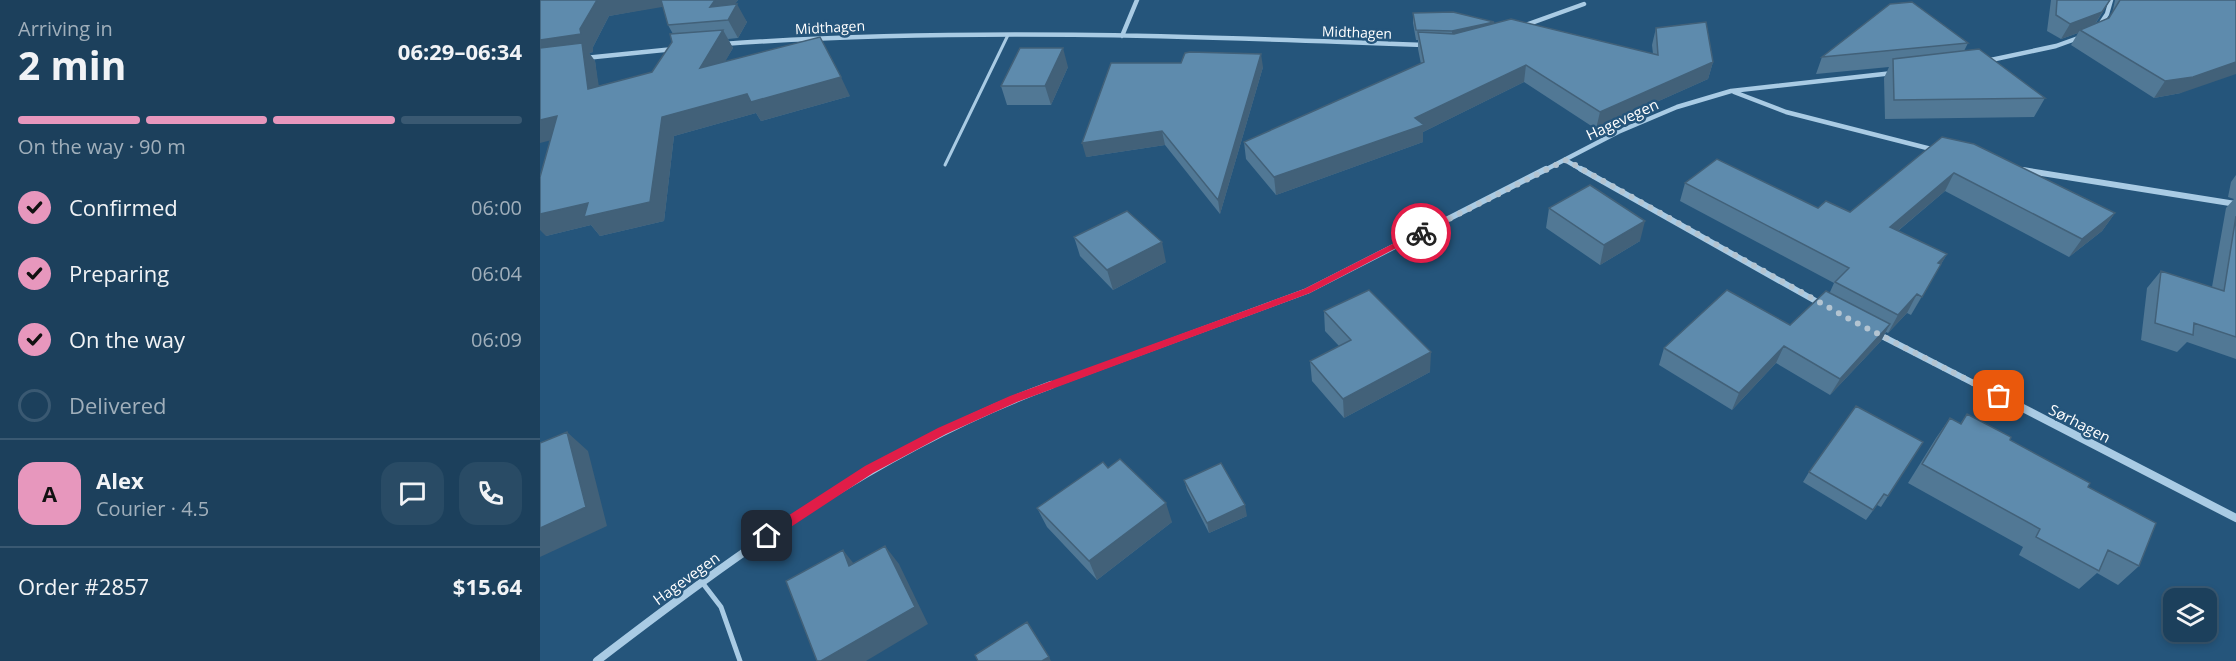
<!DOCTYPE html>
<html lang="en">
<head>
<meta charset="utf-8">
<style>
  :root { --surface:#1c405c; --page:#294b65; --text:#f1f3f6; --muted:#a0afbb; --line:#3a5972; --accent:#e797bd }
  body { margin:0; font-family:"Open Sans",sans-serif; background:var(--page); color:var(--text); height:100vh; display:flex; flex-direction:column; font-size:22px; white-space:nowrap }
  * { box-sizing:border-box; margin:0 }
  p { font-size:20px; color:var(--muted) }
  .icon { flex:none; width:33px; height:33px; fill:none; stroke:currentColor; stroke-width:2; stroke-linecap:round; stroke-linejoin:round }
  .map { position:relative; flex:1; overflow:hidden }
  .details { display:flex; flex-direction:column; background:var(--surface); width:540px }
  .details>* { flex:none }
  .tools { position:absolute; left:1623px; top:588px; display:grid; gap:12px }
  .tools a { display:grid; place-items:center; width:54px; height:54px; border-radius:12px; background:var(--surface); box-shadow:0 3px 9px #0003,0 0 0 2px var(--line); font-size:30px }
  .pin { position:absolute; display:grid; place-items:center; width:51px; height:51px; color:#fff; margin:-26px; border-radius:12px; box-shadow:0 3px 9px #0006 }
  .courier { position:absolute; display:grid; place-items:center; width:60px; height:60px; margin:-30px; border:4px solid #e11d48; border-radius:50%; background:#fff; color:#222; box-shadow:0 2px 8px #0007 }
  .head em { font-style:normal; font-weight:700 }
  .head div { display:flex; flex-direction:column-reverse }
  .head { display:flex; align-items:center; justify-content:space-between; height:102px; padding:0 18px }
  h1 { font-size:39px; font-weight:700; line-height:45px }
  .bar { display:grid; grid-template-columns:repeat(4,1fr); gap:9px 6px; align-content:center; height:72px; padding:0 18px }
  .bar i { height:8px; border-radius:4px; background:var(--line) }
  .bar .current { background:var(--accent) }
  .bar p { grid-column:span 4 }
  .line { display:flex; align-items:center; gap:15px; padding:0 18px; border-top:2px solid var(--line) }
  .line div { flex:1 }
  .round { display:grid; place-items:center; flex:none; width:63px; height:63px; border-radius:18px; background:var(--page) }
  ol { padding:0 18px; list-style:none }
  li { display:flex; align-items:center; gap:18px; height:66px }
  li p { margin-inline-start:auto }
  li .icon { padding:6px; border-radius:50%; background:var(--accent); color:#111; stroke-width:4 }
  li:last-child { color:var(--muted) }
  li i { width:33px; height:33px; border:3px solid var(--line); border-radius:50% }
  main { display:flex; flex:1; min-height:0 }
  .map>svg:first-child { display:block }
  .lines { fill:none; stroke-linecap:round; stroke-linejoin:round }
  .service-far1 { stroke:#a9cbe4; stroke-width:3 }
  .service { stroke:#a9cbe4; stroke-width:5 }
  .minor-far2 { stroke:#a9cbe4; stroke-width:4.5 }
  .minor-far1 { stroke:#a9cbe4; stroke-width:6 }
  .minor { stroke:#a9cbe4; stroke-width:8 }
  .wall { fill:#517895; fill-rule:evenodd }
  .shaded-wall { fill:#426179 }
  .building { fill:#5e8bad; stroke:#426179; stroke-width:1.5 }
  .route { fill:#e11d48 }
  .done { stroke:#b3c4d1; stroke-width:6; stroke-dasharray:0 10.8 }
  .labels { text-anchor:middle; dominant-baseline:central; stroke-width:5; stroke-linejoin:round; paint-order:stroke }
  .far-street-label { font-size:14px; fill:#fff; stroke:#25557b }
  .street-label { font-size:15px; fill:#fff; stroke:#25557b }
</style>
</head>
<body>
<main>
<section class="details">
<div class="head"><div><h1>2 min</h1><p>Arriving in</p></div><em>06:29–06:34</em></div>
<div class="bar"><i class="current"></i><i class="current"></i><i class="current"></i><i></i><p>On the way · 90 m</p></div>
<ol>
<li><svg class="icon" aria-label="check" viewBox="0 0 24 24"><path d="M5 12l5 5 9-10"/></svg>Confirmed<p>06:00</p></li>
<li><svg class="icon" aria-label="check" viewBox="0 0 24 24"><path d="M5 12l5 5 9-10"/></svg>Preparing<p>06:04</p></li>
<li><svg class="icon" aria-label="check" viewBox="0 0 24 24"><path d="M5 12l5 5 9-10"/></svg>On the way<p>06:09</p></li>
<li><i></i>Delivered</li>
</ol>
<div class="line" style="height:108px"><b class="round" style="background:var(--accent);color:#111">A</b><div><b>Alex</b><p>Courier · 4.5</p></div><a class="round"><svg class="icon" aria-label="chat" viewBox="0 0 24 24"><path d="M4 5h16v11H9l-5 4z"/></svg></a><a class="round"><svg class="icon" aria-label="phone" viewBox="0 0 24 24"><path d="M5 4h4l2 5-3 2q2 4 5 5l2-3 5 2v4C11 20 4 13 5 4z"/></svg></a></div>
<div class="line" style="height:78px"><div>Order #2857</div><b>$15.64</b></div>
</section>
<div class="map">
<svg width="1696" height="661" viewBox="0 0 1696 661">
  <rect width="100%" height="100%" fill="#25557b"/>
  <g class="lines">
    <path class="service-far1" d="M405,165L468,35"/>
    <path class="service" d="M161,581L181,607L200,661"/>
    <path class="minor-far2" d="M983,26L1044,4
      M1559,26L1567,14L1571,0
      M582,36L597,0
      M183,44C418,27 651,36 886,45
      M45,58L134,49
      M1446,61L1516,46L1541,37
      M1194,92L1246,112L1395,150
      M1025,160L1044,171
      M1483,170L1487,171
      M1003,171L1078,132L1137,107L1191,91L1353,73"/>
    <path class="minor-far1" d="M1041,169L1281,304
      M1483,170L1696,204
      M1338,334L1441,387
      M507,387L767,291L1006,169"/>
    <path class="minor" d="M1438,385L1696,518
      M57,661C198,553 342,447 511,385"/>
  </g>
  <path class="wall" d="M0,0H198L194,5L207,22L198,38L188,39L193,48L185,61L310,96L221,121L216,113L134,136L124,221L60,236L51,225L6,236L10,141ZM123,6L128,25L133,34L132,42L112,72L58,86L55,61L49,53L53,52V47L69,16Z
    M1511,0H1570L1556,23L1569,18L1572,14L1575,0H1696L1641,93L1614,98L1531,45L1538,33L1521,39L1507,31Z
    M873,13L954,24L1113,54L1112,45L1116,28L1173,62L1168,79L1056,129L984,82L883,132V142L736,195L706,159L704,142L881,64L878,49V40H876L873,23Z
    M1428,43L1424,51L1505,98L1494,117L1345,119L1344,78L1349,67L1276,74L1282,57Z
    M528,67L511,105H467L461,86Z
    M723,67L680,214L625,145L546,157Z
    M1402,137L1575,213L1562,231L1529,257L1405,191L1358,231L1407,254L1371,315L1367,313L1348,333L1346,332L1341,341L1290,395L1236,363L1192,410L1119,365L1124,348L1250,325L1290,292L1294,283L1140,201L1145,183L1278,208L1310,212Z
    M1696,175V359L1647,342L1637,352L1601,340L1607,288L1621,271L1672,287L1686,208L1694,199L1688,197L1691,182Z
    M1009,208L1100,241L1060,265L1006,228Z
    M534,237L626,262L573,290L540,256Z
    M784,311L890,372L804,418L772,381L770,361L799,346L785,331Z
    M1427,414L1548,487L1599,566L1578,585L1557,573L1539,589L1479,555L1483,547L1368,483L1396,438L1410,418L1420,424Z
    M1383,442L1341,507L1337,505L1326,520L1263,482L1269,472Z
    M568,468L632,522L557,580L507,527L497,508Z
    M644,480L707,516L669,533L647,490Z"/>
  <path class="shaded-wall" d="M57,0H125L128,6L69,16L53,47V52L49,53L55,61L62,107L0,60V40L40,29Z
    M175,0H198L183,21L170,7Z
    M1570,0L1553,27L1540,30L1538,33L1521,39L1530,24Z
    M197,4L207,22L198,38L188,20Z
    M954,22L953,32L912,41V31Z
    M183,30L193,48L171,86L160,68Z
    M523,48L528,67L511,105L505,86Z
    M721,54L723,67L680,214L678,200Z
    M1173,62L1168,79L1056,129L1060,112Z
    M1696,62V74L1641,93L1614,98L1625,81Z
    M986,65L984,82L883,132V142L736,195L734,177L875,118Z
    M301,77L310,96L221,121L216,113L134,136L124,221L60,236L51,225L6,236L0,230V214L48,203L122,117L207,94Z
    M17,116L31,135L0,143V120Z
    M622,131L625,145L546,157L542,143Z
    M1414,173L1405,191L1341,245L1350,227Z
    M1575,213L1562,231L1529,257L1542,239Z
    M1105,221L1100,241L1060,265L1064,245Z
    M622,242L626,262L573,290L567,270Z
    M1407,254L1371,315L1396,272L1398,263Z
    M1377,294L1367,313L1348,333L1358,315Z
    M1350,324L1341,341L1290,395L1300,379Z
    M1244,346L1236,363L1192,410L1199,393Z
    M891,352L890,372L804,418L803,399Z
    M27,432L48,451L67,526L0,557V528Z
    M626,503L632,522L557,580L549,561Z
    M705,505L707,516L669,533L667,523Z
    M345,546L359,564L388,624L326,661H281Z
    M303,550L318,569L309,566Z
    M509,657L511,661H502Z"/>
  <path class="building" d="M0,0H57L40,29L41,34L0,40Z
    M121,0H175L170,7L197,4L188,20L128,25Z
    M1517,0H1570L1562,12L1530,24L1516,15Z
    M1580,0H1696V62L1653,77L1625,81L1540,30L1569,18Z
    M1372,2L1428,43L1282,57L1350,4Z
    M913,12L954,22L912,31L876,30L873,13Z
    M971,19L1118,55L1116,28L1166,22L1173,62L1060,112L986,65L875,118L884,125L734,177L704,142L884,62L878,32L914,34Z
    M183,30L160,68L280,37L301,77L211,102L207,94L122,117L110,202L44,217L48,203L0,214V177L17,116L0,120V48L42,43L48,89L112,72L132,42L130,34Z
    M480,48H523L505,86H461Z
    M1439,49L1505,98L1354,100L1353,59Z
    M650,52L721,54L678,200L622,131L542,143L571,63H641L645,53Z
    M1402,137L1434,144L1575,213L1542,239L1414,173L1350,227L1407,254L1398,263L1401,264L1382,297L1377,294L1358,315L1295,282L1309,268L1145,183L1177,159L1278,208L1286,201L1310,212Z
    M1050,185L1105,221L1064,245L1009,208Z
    M587,211L622,242L567,270L534,237Z
    M1696,216V337L1654,323L1653,335L1615,323L1621,271L1684,291Z
    M829,290L891,352L803,399L770,361L811,340L784,311Z
    M1187,290L1250,325L1286,291L1350,324L1300,379L1244,346L1199,393L1124,348Z
    M1316,406L1383,442L1348,496L1344,494L1333,510L1269,472Z
    M1427,414L1471,437L1470,440L1550,483L1548,487L1616,523L1599,566L1568,550L1559,571L1496,537L1500,529L1382,464L1410,418L1421,424Z
    M27,432L46,507L0,528V443Z
    M580,459L626,503L549,561L497,508L563,462L568,468Z
    M681,463L705,505L667,523L644,480Z
    M345,546L375,607L281,661H277L246,581L303,550L309,566Z
    M487,622L509,657L502,661H438L435,655Z"/>
  <path class="route" d="M878,231L885,233L770,293L477,402L406,434L333,473L231,540H223L221,536L223,532L325,466L398,428L470,396L764,289Z"/>
  <g class="lines">
    <path class="done" d="M881,233L1026,160L1311,320L1459,396"/>
  </g>
  <g class="labels">
    <g class="far-street-label">
      <text transform="translate(290 27) rotate(-3)">Midthagen</text>
      <text transform="translate(817 32) rotate(2)">Midthagen</text>
    </g>
    <g class="street-label">
      <text transform="translate(1082 119) rotate(-25)">Hagevegen</text>
      <text transform="translate(1540 423) rotate(27)">Sørhagen</text>
      <text transform="translate(146 578) rotate(-36)">Hagevegen</text>
    </g>
  </g>
</svg>
<div class="tools">
<a><svg class="icon" aria-label="layers" viewBox="0 0 24 24"><path d="M12 4l9 5-9 5-9-5zM3 14l9 5 9-5"/></svg></a>
</div>
<div class="pin" style="left:1459px;top:396px;background:#ea580c"><svg class="icon" aria-label="bag" viewBox="0 0 24 24"><path d="M5 8h14l-1 12H6zM9 8a3 3 0 0 1 6 0"/></svg></div>
<div class="pin" style="left:227px;top:536px;background:#1f2937"><svg class="icon" aria-label="home" viewBox="0 0 24 24"><path d="M3 11l9-7 9 7M6 9v11h12V9"/></svg></div>
<div class="courier" style="left:881px;top:233px"><svg class="icon" aria-label="bike" viewBox="0 0 24 24"><circle cx="6" cy="16" r="4"/><circle cx="18" cy="16" r="4"/><path d="M6 16l4-8h5l3 8M10 8l3 8H6M13 5h3"/></svg></div>
</div>
</main>
</body>
</html>
